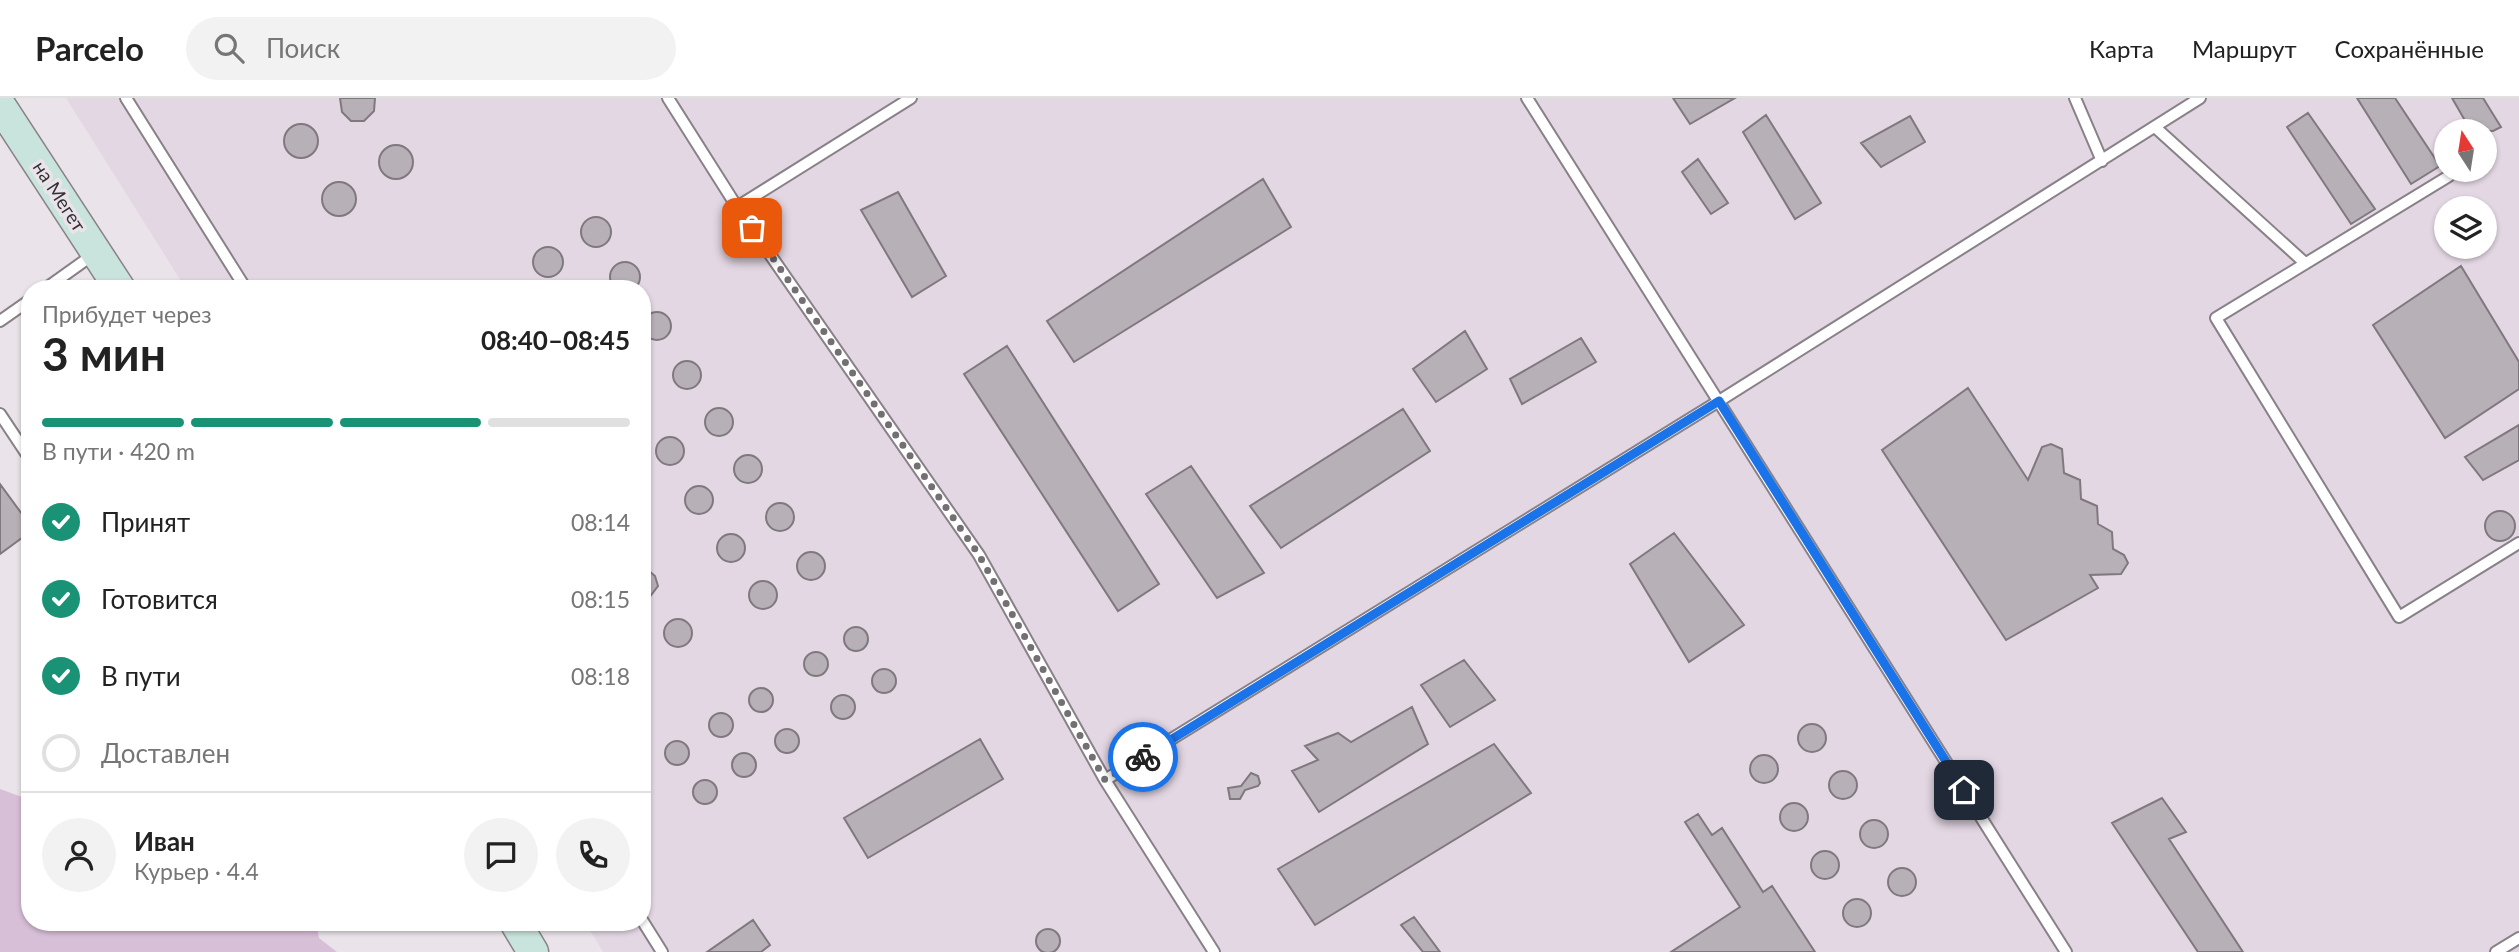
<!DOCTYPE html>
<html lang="ru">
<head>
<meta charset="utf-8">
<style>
  :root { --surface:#fff; --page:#f2f2f2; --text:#222; --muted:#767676; --line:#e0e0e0; --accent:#1a9276 }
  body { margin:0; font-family:Lato,sans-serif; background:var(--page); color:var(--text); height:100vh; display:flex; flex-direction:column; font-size:26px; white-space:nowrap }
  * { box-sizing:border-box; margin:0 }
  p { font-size:23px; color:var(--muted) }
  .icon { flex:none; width:38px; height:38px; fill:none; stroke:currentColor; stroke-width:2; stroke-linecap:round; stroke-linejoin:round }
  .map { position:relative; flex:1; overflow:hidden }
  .sheet { position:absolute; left:21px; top:182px; width:630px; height:651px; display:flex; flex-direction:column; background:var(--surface); border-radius:28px; box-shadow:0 2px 5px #0004 }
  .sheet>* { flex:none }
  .needle { width:46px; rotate:348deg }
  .controls { position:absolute; left:2434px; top:21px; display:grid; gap:14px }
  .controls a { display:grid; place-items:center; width:63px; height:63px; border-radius:50%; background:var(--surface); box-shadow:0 2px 5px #0004; font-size:35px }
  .pin { position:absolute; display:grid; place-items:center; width:60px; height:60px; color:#fff; margin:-30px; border-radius:14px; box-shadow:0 4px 10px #0006 }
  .courier { position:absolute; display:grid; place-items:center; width:70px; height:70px; margin:-35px; border:5px solid #1a73e8; border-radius:50%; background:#fff; color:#222; box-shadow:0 2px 9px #0007 }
  .summary em { font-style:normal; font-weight:700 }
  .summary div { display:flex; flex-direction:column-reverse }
  .summary { display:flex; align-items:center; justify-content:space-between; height:119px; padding:0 21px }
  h1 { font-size:46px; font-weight:700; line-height:52px }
  .bar { display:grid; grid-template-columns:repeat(4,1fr); gap:10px 7px; align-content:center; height:84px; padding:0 21px }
  .bar i { height:9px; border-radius:5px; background:var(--line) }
  .bar .active { background:var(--accent) }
  .bar p { grid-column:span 4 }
  .line { display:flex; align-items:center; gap:18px; padding:0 21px; border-top:2px solid var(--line) }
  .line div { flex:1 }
  .round { display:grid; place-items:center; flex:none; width:74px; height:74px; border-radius:37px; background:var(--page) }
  ol { padding:0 21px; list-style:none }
  li { display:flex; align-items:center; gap:21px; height:77px }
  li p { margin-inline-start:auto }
  li .icon { padding:7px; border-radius:50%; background:var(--accent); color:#fff; stroke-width:4 }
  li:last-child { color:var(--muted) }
  li i { width:38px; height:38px; border:4px solid var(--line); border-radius:50% }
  header { display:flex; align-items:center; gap:42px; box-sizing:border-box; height:98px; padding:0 35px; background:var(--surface); border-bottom:2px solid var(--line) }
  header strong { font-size:33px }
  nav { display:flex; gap:38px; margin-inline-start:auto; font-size:24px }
  .search { width:490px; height:63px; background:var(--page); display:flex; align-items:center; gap:18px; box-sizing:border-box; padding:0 24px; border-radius:38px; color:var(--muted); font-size:26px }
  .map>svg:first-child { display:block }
  .built { fill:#e3d7e3; fill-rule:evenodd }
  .green { fill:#d8bfd8 }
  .building { fill:#b7b1b7; stroke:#7f797f; stroke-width:2 }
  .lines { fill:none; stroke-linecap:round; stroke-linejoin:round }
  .lane-casing { stroke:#888288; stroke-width:14 }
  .secondary-casing { stroke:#888288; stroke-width:33 }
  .lane { stroke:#fff; stroke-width:10 }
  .secondary { stroke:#c8e4dc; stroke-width:30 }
  .done { stroke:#736f73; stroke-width:7; stroke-dasharray:0 12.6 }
  .route { stroke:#1a73e8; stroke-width:9 }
  .labels { text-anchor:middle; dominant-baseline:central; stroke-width:7; stroke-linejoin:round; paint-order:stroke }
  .street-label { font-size:19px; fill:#333033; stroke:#eae4ea }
</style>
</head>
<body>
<header>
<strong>Parcelo</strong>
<div class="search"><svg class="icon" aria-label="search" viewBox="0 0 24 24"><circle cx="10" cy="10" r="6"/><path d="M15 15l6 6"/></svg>Поиск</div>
<nav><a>Карта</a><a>Маршрут</a><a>Сохранённые</a></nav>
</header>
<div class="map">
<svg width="2519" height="854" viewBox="0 0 2519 854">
  <rect width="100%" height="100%" fill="#eae4ea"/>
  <path class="built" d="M66,0H2519V854H603L585,824H642V191H186ZM2446,33H2485V72H2446ZM2446,110H2485V149H2446Z"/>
  <path class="green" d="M0,691L22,699L30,695V824H316L319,840L337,854H0Z"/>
  <path class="building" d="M340,0H375L374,13L364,23H351L342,14Z
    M1673,0H1735L1690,26Z
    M2357,0H2395L2440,68L2411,86Z
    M2452,0H2483L2501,29L2493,33H2471Z
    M2308,15L2375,111L2351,126L2287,29Z
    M1766,17L1821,105L1795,121L1743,34Z
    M1910,18L1925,44L1881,69L1861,45Z
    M284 43a17 17 0 1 1 34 0a17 17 0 1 1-34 0Z
    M379 64a17 17 0 1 1 34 0a17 17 0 1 1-34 0Z
    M1698,61L1728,105L1711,116L1682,74Z
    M1263,81L1291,129L1074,264L1047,223Z
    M322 101a17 17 0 1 1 34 0a17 17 0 1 1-34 0Z
    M898,94L946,178L912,199L861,112Z
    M581 134a15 15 0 1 1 30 0a15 15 0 1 1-30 0Z
    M533 164a15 15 0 1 1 30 0a15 15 0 1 1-30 0Z
    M610 179a15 15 0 1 1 30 0a15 15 0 1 1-30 0Z
    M2461,168L2519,264V291L2445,340L2373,227Z
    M643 228a14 14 0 1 1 28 0a14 14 0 1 1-28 0Z
    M1465,233L1487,271L1436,304L1413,271Z
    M1581,240L1596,264L1522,306L1510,281Z
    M1007,248L1159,486L1118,513L964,276Z
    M673 277a14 14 0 1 1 28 0a14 14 0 1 1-28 0Z
    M1968,290L2028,382L2042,349L2051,346L2062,351L2064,375L2080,382L2081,401L2097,408L2098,426L2112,434L2113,451L2124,457L2128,465L2121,476L2090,477L2098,490L2006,542L1882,352Z
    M705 324a14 14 0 1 1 28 0a14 14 0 1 1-28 0Z
    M1403,311L1430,353L1281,450L1250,408Z
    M2519,327V362L2483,382L2465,359Z
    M656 353a14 14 0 1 1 28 0a14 14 0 1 1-28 0Z
    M734 371a14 14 0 1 1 28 0a14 14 0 1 1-28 0Z
    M1191,368L1264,475L1217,500L1146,396Z
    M0,386L30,427V434L0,456Z
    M685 402a14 14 0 1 1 28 0a14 14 0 1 1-28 0Z
    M766 419a14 14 0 1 1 28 0a14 14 0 1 1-28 0Z
    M2485 428a15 15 0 1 1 30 0a15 15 0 1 1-30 0Z
    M1674,435L1744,527L1689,564L1630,466Z
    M717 450a14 14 0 1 1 28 0a14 14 0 1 1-28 0Z
    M797 468a14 14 0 1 1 28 0a14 14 0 1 1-28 0Z
    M642,467L655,478L658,488L642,509Z
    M749 497a14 14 0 1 1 28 0a14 14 0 1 1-28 0Z
    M664 535a14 14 0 1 1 28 0a14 14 0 1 1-28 0Z
    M844 541a12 12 0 1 1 24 0a12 12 0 1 1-24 0Z
    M804 566a12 12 0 1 1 24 0a12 12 0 1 1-24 0Z
    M1464,562L1495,602L1450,629L1421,587Z
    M872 583a12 12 0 1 1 24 0a12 12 0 1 1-24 0Z
    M749 602a12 12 0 1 1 24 0a12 12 0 1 1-24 0Z
    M831 609a12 12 0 1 1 24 0a12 12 0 1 1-24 0Z
    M1412,609L1428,646L1319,714L1292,673L1318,662L1305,648L1338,635L1351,644Z
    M709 627a12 12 0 1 1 24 0a12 12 0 1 1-24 0Z
    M1798 640a14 14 0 1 1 28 0a14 14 0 1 1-28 0Z
    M775 643a12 12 0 1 1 24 0a12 12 0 1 1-24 0Z
    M980,641L1003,681L868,760L844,720Z
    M665 655a12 12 0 1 1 24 0a12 12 0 1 1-24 0Z
    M1494,646L1531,695L1315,827L1278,771Z
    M732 667a12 12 0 1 1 24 0a12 12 0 1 1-24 0Z
    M1750 671a14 14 0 1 1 28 0a14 14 0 1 1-28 0Z
    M1829 687a14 14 0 1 1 28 0a14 14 0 1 1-28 0Z
    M1251,675L1258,678L1260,685L1258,688L1245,692L1240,701H1230L1228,690L1241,688Z
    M693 694a12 12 0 1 1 24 0a12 12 0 1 1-24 0Z
    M2162,700L2186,734L2169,741L2243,854H2198L2112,725Z
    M1780 719a14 14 0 1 1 28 0a14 14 0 1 1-28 0Z
    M1698,716L1712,737L1722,730L1763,794L1772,788L1815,854H1671L1740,809L1685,724Z
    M1860 736a14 14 0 1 1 28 0a14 14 0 1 1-28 0Z
    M1811 767a14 14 0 1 1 28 0a14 14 0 1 1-28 0Z
    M1888 784a14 14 0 1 1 28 0a14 14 0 1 1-28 0Z
    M1843 815a14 14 0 1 1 28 0a14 14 0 1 1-28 0Z
    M1414,819L1440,854H1423L1401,827Z
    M753,822L770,847L761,854H707Z
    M1036 843a12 12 0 1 1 24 0a12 12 0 1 1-24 0Z"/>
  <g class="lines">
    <g class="lane-casing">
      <path id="lane" d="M126,0L246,191
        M668,0L737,109L979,457L1105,682L1214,854
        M1527,0L2066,854
        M2075,0L2102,63
        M2156,30L2305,165
        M2449,78L2216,220L2399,519L2519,445
        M737,109L911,0
        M45,191L94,156
        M0,223L30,202
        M0,316L30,361
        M1105,682L1719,303L2200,0
        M642,822L662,854
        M2496,854L2519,840"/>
    </g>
    <g class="secondary-casing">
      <path id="secondary" d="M0,7L120,191
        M515,824L533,854"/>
    </g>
    <use href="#lane" class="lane"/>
    <use href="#secondary" class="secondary"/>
  </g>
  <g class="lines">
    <path class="done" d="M752,130L979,457L1105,682L1143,659"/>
    <path class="route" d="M1143,659L1719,303L1964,692"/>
  </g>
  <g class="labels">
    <g class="street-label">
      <text transform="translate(60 98) rotate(57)">на Мегет</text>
    </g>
  </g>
</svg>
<div class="controls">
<a><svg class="needle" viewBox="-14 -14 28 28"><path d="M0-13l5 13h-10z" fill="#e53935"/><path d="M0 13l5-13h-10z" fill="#767676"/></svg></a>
<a><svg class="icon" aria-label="layers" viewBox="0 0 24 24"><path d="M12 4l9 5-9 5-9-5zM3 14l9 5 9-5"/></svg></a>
</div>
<div class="pin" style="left:752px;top:130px;background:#ea580c"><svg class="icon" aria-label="bag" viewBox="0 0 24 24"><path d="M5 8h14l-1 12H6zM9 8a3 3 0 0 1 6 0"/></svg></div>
<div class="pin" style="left:1964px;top:692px;background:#1f2937"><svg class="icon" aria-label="home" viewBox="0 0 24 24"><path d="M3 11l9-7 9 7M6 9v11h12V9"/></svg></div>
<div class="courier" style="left:1143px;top:659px"><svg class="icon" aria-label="bike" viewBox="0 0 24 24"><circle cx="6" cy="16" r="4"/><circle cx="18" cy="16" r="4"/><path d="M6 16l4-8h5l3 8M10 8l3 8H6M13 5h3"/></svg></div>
<section class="sheet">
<div class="summary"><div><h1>3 мин</h1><p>Прибудет через</p></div><em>08:40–08:45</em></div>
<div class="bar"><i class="active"></i><i class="active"></i><i class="active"></i><i></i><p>В пути · 420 m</p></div>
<ol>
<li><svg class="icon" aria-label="check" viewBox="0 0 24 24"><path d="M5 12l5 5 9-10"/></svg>Принят<p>08:14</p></li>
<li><svg class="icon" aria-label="check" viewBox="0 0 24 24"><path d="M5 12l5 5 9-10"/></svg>Готовится<p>08:15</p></li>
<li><svg class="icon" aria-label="check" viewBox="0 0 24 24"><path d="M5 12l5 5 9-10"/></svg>В пути<p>08:18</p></li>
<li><i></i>Доставлен</li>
</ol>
<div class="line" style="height:126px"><a class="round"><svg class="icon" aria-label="person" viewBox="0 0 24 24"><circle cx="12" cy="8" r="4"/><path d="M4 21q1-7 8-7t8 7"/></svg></a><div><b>Иван</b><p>Курьер · 4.4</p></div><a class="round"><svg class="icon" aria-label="chat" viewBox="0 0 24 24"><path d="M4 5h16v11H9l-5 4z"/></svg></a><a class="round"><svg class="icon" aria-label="phone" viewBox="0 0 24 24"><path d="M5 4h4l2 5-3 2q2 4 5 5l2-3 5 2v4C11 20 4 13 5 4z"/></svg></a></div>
</section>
</div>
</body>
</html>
